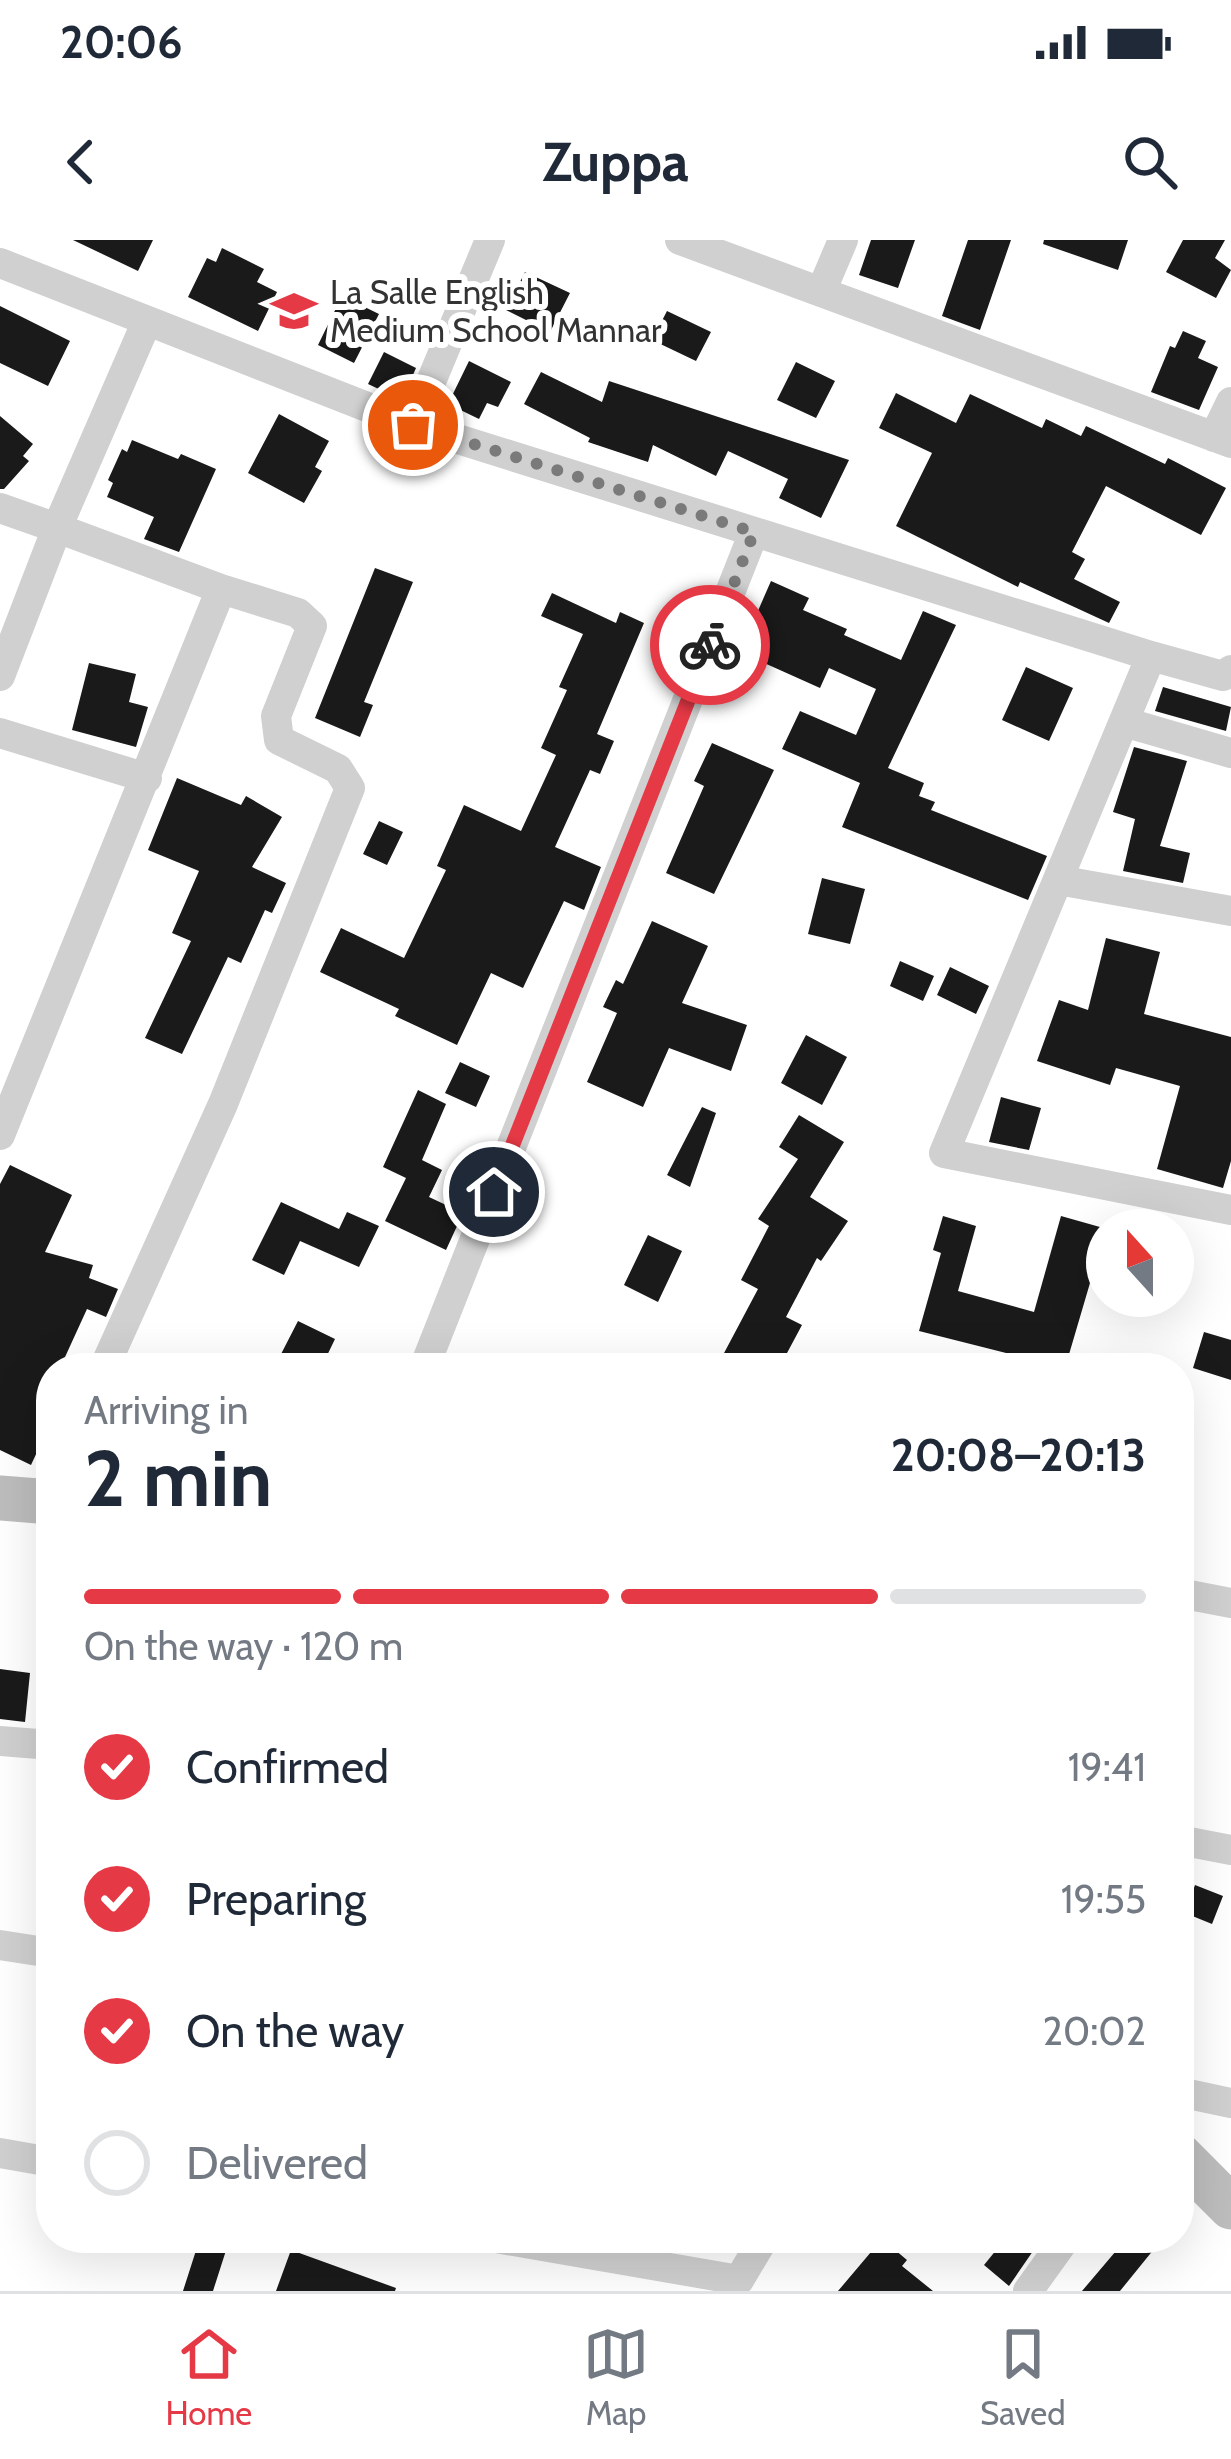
<!DOCTYPE html>
<html lang="en">
<head>
<meta charset="utf-8">
<style>
  :root { --surface:#fff; --page:#f6f6f7; --text:#1f2937; --muted:#747a83; --line:#e0e1e3; --accent:#e63946 }
  body { margin:0; font-family:Cabin,sans-serif; background:var(--page); color:var(--text); height:100vh; display:flex; flex-direction:column; font-size:45px; white-space:nowrap }
  * { box-sizing:border-box; margin:0 }
  p { font-size:39px; color:var(--muted) }
  .icon { flex:none; width:66px; height:66px; fill:none; stroke:currentColor; stroke-width:2; stroke-linecap:round; stroke-linejoin:round }
  .map { position:relative; flex:1; overflow:hidden }
  .panel { position:absolute; left:36px; top:1113px; width:1158px; height:900px; display:flex; flex-direction:column; background:var(--surface); border-radius:48px; box-shadow:0 12px 48px #0002 }
  .panel>* { flex:none }
  .needle { width:78px; rotate:339deg }
  .fabs { position:absolute; left:1086px; top:969px; display:grid; gap:24px }
  .fabs a { display:grid; place-items:center; width:108px; height:108px; border-radius:50%; background:var(--surface); box-shadow:0 12px 48px #0002; font-size:60px }
  .pin { position:absolute; display:grid; place-items:center; width:102px; height:102px; color:#fff; margin:-51px; border:6px solid #fff; border-radius:50%; box-shadow:0 3px 12px #0007 }
  .courier { position:absolute; display:grid; place-items:center; width:120px; height:120px; margin:-60px; border:9px solid #e63946; border-radius:50%; background:#fff; color:#222; box-shadow:0 3px 15px #0007 }
  .summary em { font-style:normal; font-weight:700 }
  .summary div { display:flex; flex-direction:column-reverse }
  .summary { display:flex; align-items:center; justify-content:space-between; height:204px; padding:0 48px }
  h1 { font-size:78px; font-weight:700; line-height:90px }
  .bar { display:grid; grid-template-columns:repeat(4,1fr); gap:18px 12px; align-content:center; height:144px; padding:0 48px }
  .bar i { height:15px; border-radius:9px; background:var(--line) }
  .bar .selected { background:var(--accent) }
  .bar p { grid-column:span 4 }
  ol { padding:0 48px; list-style:none }
  li { display:flex; align-items:center; gap:36px; height:132px }
  li p { margin-inline-start:auto }
  li .icon { padding:12px; border-radius:50%; background:var(--accent); color:#fff; stroke-width:4 }
  li:last-child { color:var(--muted) }
  li i { width:66px; height:66px; border:6px solid var(--line); border-radius:50% }
  .status { display:flex; justify-content:space-between; align-items:center; height:84px; padding:0 60px; background:var(--surface); direction:ltr }
  .status svg { height:33px; fill:currentColor }
  header { display:flex; justify-content:space-between; align-items:center; height:156px; padding:0 48px; background:var(--surface); font-size:54px; font-weight:700 }
  .menu { display:flex; justify-content:space-around; align-items:center; height:168px; border-top:3px solid var(--line); background:var(--surface); font-size:33px; color:var(--muted) }
  .menu a { display:grid; justify-items:center; gap:6px }
  .menu .selected { color:var(--accent) }
  .map>svg:first-child { display:block }
  .building { fill:#1a1a1a }
  .lines { fill:none; stroke-linecap:round; stroke-linejoin:round }
  .street { stroke:#d0d0d0; stroke-width:30 }
  .secondary { stroke:#bdbdbd; stroke-width:45 }
  .done { stroke:#7a7a7a; stroke-width:12; stroke-dasharray:0 21.6 }
  .route { stroke:#e63946; stroke-width:15 }
  .labels { text-anchor:middle; dominant-baseline:central; stroke-width:12; stroke-linejoin:round; paint-order:stroke }
  .poi-label { font-size:33px; fill:#333; stroke:#fff; text-anchor:start }
</style>
</head>
<body>
<div class="status"><b>20:06</b><svg viewBox="0 0 49 12"><path d="M0 12V9h3v3zM5 12V6h3v6zM10 12V3h3v9zM15 12V0h3v12zM26 1h20v11H26zM47 4h2v5h-2z"/></svg></div>
<header><svg class="icon" aria-label="back" viewBox="0 0 24 24"><path d="M15 5l-7 7 7 7"/></svg>Zuppa<svg class="icon" aria-label="search" viewBox="0 0 24 24"><circle cx="10" cy="10" r="6"/><path d="M15 15l6 6"/></svg></header>
<div class="map">
<svg width="1231" height="2051" viewBox="0 0 1231 2051">
  <rect width="100%" height="100%" fill="#fff"/>
  <path class="building" d="M73,0H153L138,31Z
    M871,0H915L898,48L859,35Z
    M968,0H1011L980,90L942,76Z
    M1044,0H1128L1118,30L1043,4Z
    M1183,0H1225L1215,18L1231,30L1216,58L1166,32Z
    M222,8L264,29L257,42L277,52L258,91L188,57L207,18L216,22Z
    M525,32L570,53L550,92L506,70Z
    M342,56L379,74L354,123L318,105Z
    M0,66L70,101L48,146L0,123Z
    M667,71L711,92L696,121L652,100Z
    M1183,91L1206,101L1198,118L1218,127L1199,170L1151,152L1170,106L1175,108Z
    M384,112L416,128L402,160L368,144Z
    M469,121L511,142L498,167L487,163L479,179L448,164Z
    M796,122L835,141L816,178L777,160Z
    M541,132L602,162L609,141L849,220L821,278L779,258L788,239L728,211L716,236L653,205L648,222L588,202L590,198L524,164Z
    M896,153L956,183L970,154L1042,188L1046,179L1081,196L1086,186L1165,224L1168,218L1226,248L1201,295L1106,246L1072,312L1085,319L1074,339L1120,362L1109,383L1020,342L1018,347L896,286L932,213L879,188Z
    M279,174L329,201L315,227L322,231L304,263L248,233Z
    M0,176L33,204L23,216L29,221L4,249H0Z
    M132,200L178,219L181,214L216,229L179,312L144,299L154,277L107,257L113,243L108,240L122,209L127,212Z
    M375,328L413,342L364,462L373,465L360,497L315,478Z
    M771,341L809,358L803,370L847,389L844,395L901,420L923,371L956,385L888,528L924,543L919,556L935,562L931,570L1047,616L1028,660L842,587L860,543L782,509L800,471L856,495L876,449L829,428L820,448L740,412Z
    M552,353L616,383L620,372L644,383L597,494L614,501L600,534L590,530L555,607L601,627L584,670L564,661L523,748L491,733L457,805L395,776L399,769L320,732L341,688L404,718L446,630L437,626L464,565L521,591L556,515L541,508L567,450L559,447L583,394L541,376Z
    M89,423L136,434L129,462L148,467L136,507L72,490Z
    M1026,427L1073,448L1049,501L1002,480Z
    M1163,447L1231,467L1226,491L1155,471Z
    M712,503L774,530L714,654L666,633L704,546L694,541Z
    M1134,507L1187,521L1160,606L1190,613L1183,643L1123,631L1135,579L1113,572Z
    M177,538L241,565L246,556L282,577L252,627L286,643L272,673L265,670L241,723L228,717L182,814L145,798L191,701L172,693L199,631L148,610Z
    M379,581L403,592L387,625L363,614Z
    M822,638L865,649L850,704L808,694Z
    M652,681L708,706L682,763L747,785L731,831L669,808L643,867L587,842L617,773L603,767L616,740L623,744Z
    M1106,698L1160,712L1144,774L1231,797V921L1223,948L1157,929L1180,846L1116,828L1110,845L1037,821L1059,760L1088,770Z
    M900,721L934,736L923,761L890,746Z
    M950,727L989,746L976,774L937,755Z
    M806,795L847,817L822,865L781,843Z
    M460,822L490,836L476,867L445,853Z
    M418,850L446,864L422,920L442,930L429,957L463,973L446,1010L385,981L406,938L383,927Z
    M1001,857L1041,868L1029,910L989,902Z
    M702,867L716,873L690,947L667,935Z
    M799,875L844,902L810,957L848,981L821,1021L817,1018L786,1077L802,1085L779,1128H749L723,1115L758,1049L741,1040L769,986L758,979L798,919L779,907Z
    M10,925L72,955L45,1012L93,1025L89,1038L118,1049L106,1077L87,1069L60,1128H51V1182L31,1225L0,1210V944Z
    M281,962L339,989L347,972L379,986L359,1027L300,1001L284,1035L252,1020Z
    M943,976L976,986L958,1051L1034,1072L1061,976L1107,989V1027L1102,1046L1090,1043L1065,1128L919,1091L941,1013L933,1010Z
    M648,995L682,1011L658,1062L624,1045Z
    M298,1081L335,1099L321,1128H301L279,1118Z
    M1204,1092L1231,1100V1140L1193,1128Z
    M0,1429L30,1433L25,1482L0,1479Z
    M1195,1645L1223,1656L1212,1684L1185,1673Z
    M200,1998H230L213,2051H183Z
    M1006,1998H1042L1009,2046L984,2025Z
    M1127,1998H1163L1120,2051H1082Z
    M882,1999L907,2020L902,2026L933,2051H838Z
    M291,2010L396,2048L395,2051H276Z"/>
  <g class="lines">
    <path class="street" d="M680,0L1231,203
      M0,23L413,185L1151,416
      M821,52L843,0
      M147,81L57,288L221,349
      M413,185L490,0
      M1214,197L1231,162
      M0,268L57,288L0,436
      M1231,430L1223,436L1151,416L944,913L1231,970
      M1124,482L1231,513
      M0,493L147,538
      M1058,640L1231,671
      M0,895L221,349L298,373L312,386L276,476L279,500L338,529L350,548L223,864L104,1128
      M424,1128L754,292
      M1179,1353L1231,1363
      M0,1501L51,1505
      M1179,1600L1231,1610
      M0,1705L51,1713
      M1179,1852L1231,1863
      M0,1913L51,1922
      M496,1998L739,2040L764,1998
      M1028,2051L1066,1998"/>
    <path class="secondary" d="M0,1258L51,1262
      M1179,1915L1231,1967"/>
  </g>
  <g class="lines">
    <path class="done" d="M413,185L754,292L710,405"/>
    <path class="route" d="M494,952L710,405"/>
  </g>
  <defs>
    <g id="school-bare" transform="scale(3.6)"><path d="M0-5L7-2L0 1L-7-2ZM-4 1L0 2.5L4 1V4Q0 6-4 4Z" fill="#e63946" stroke="#fff" stroke-width="2.5" paint-order="stroke"/></g>
  </defs>
  <g fill-rule="evenodd">
    <use href="#school-bare" x="294" y="71"/>
  </g>
  <g class="labels">
    <g class="poi-label">
      <text x="330" y="52">La Salle English<tspan x="330" dy="38">Medium School Mannar</tspan></text>
    </g>
  </g>
</svg>
<div class="fabs">
<a><svg class="needle" viewBox="-14 -14 28 28"><path d="M0-13l5 13h-10z" fill="#e53935"/><path d="M0 13l5-13h-10z" fill="#747a83"/></svg></a>
</div>
<div class="pin" style="left:413px;top:185px;background:#ea580c"><svg class="icon" aria-label="bag" viewBox="0 0 24 24"><path d="M5 8h14l-1 12H6zM9 8a3 3 0 0 1 6 0"/></svg></div>
<div class="pin" style="left:494px;top:952px;background:#1f2937"><svg class="icon" aria-label="home" viewBox="0 0 24 24"><path d="M3 11l9-7 9 7M6 9v11h12V9"/></svg></div>
<div class="courier" style="left:710px;top:405px"><svg class="icon" aria-label="bike" viewBox="0 0 24 24"><circle cx="6" cy="16" r="4"/><circle cx="18" cy="16" r="4"/><path d="M6 16l4-8h5l3 8M10 8l3 8H6M13 5h3"/></svg></div>
<section class="panel">
<div class="summary"><div><h1>2 min</h1><p>Arriving in</p></div><em>20:08–20:13</em></div>
<div class="bar"><i class="selected"></i><i class="selected"></i><i class="selected"></i><i></i><p>On the way · 120 m</p></div>
<ol>
<li><svg class="icon" aria-label="check" viewBox="0 0 24 24"><path d="M5 12l5 5 9-10"/></svg>Confirmed<p>19:41</p></li>
<li><svg class="icon" aria-label="check" viewBox="0 0 24 24"><path d="M5 12l5 5 9-10"/></svg>Preparing<p>19:55</p></li>
<li><svg class="icon" aria-label="check" viewBox="0 0 24 24"><path d="M5 12l5 5 9-10"/></svg>On the way<p>20:02</p></li>
<li><i></i>Delivered</li>
</ol>
</section>
</div>
<nav class="menu">
<a class="selected"><svg class="icon" aria-label="home" viewBox="0 0 24 24"><path d="M3 11l9-7 9 7M6 9v11h12V9"/></svg>Home</a>
<a><svg class="icon" aria-label="map" viewBox="0 0 24 24"><path d="M3 6l6-2 6 2 6-2v14l-6 2-6-2-6 2zM9 4v14M15 6v14"/></svg>Map</a>
<a><svg class="icon" aria-label="saved" viewBox="0 0 24 24"><path d="M7 4h10v16l-5-4-5 4z"/></svg>Saved</a>
</nav>
</body>
</html>
